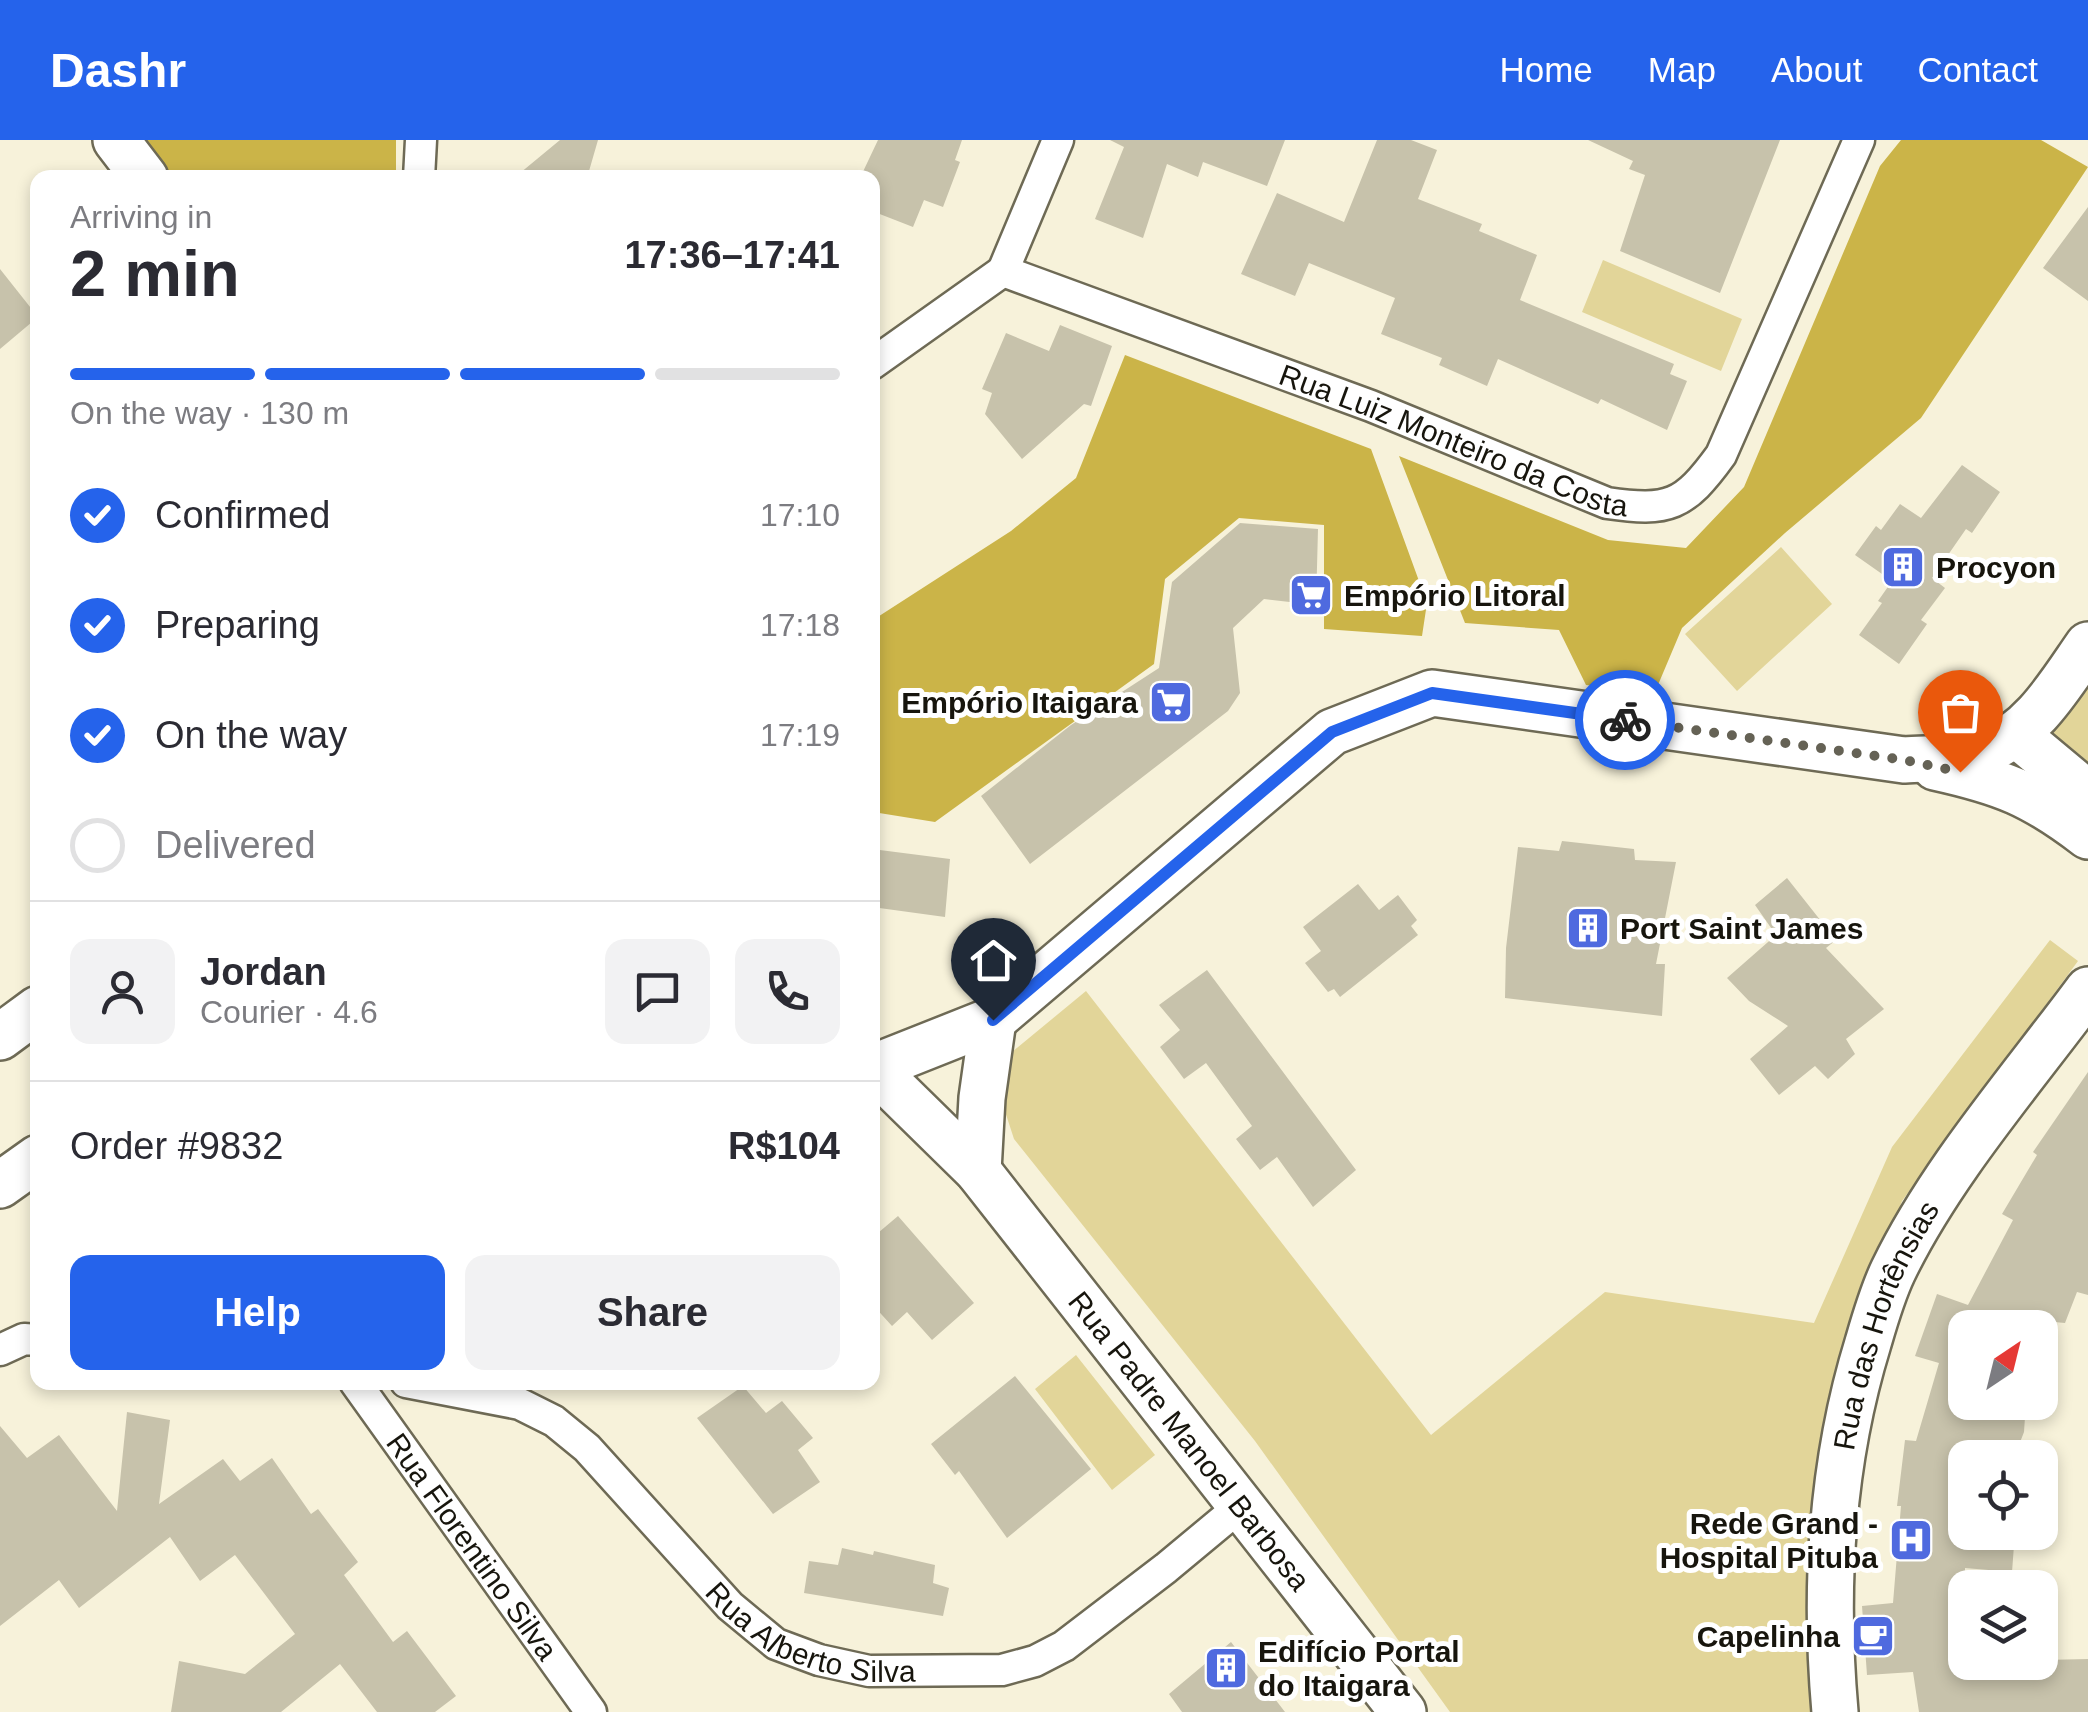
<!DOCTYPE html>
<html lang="en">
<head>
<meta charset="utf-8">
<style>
  :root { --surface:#fff; --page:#f2f2f3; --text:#2b2b33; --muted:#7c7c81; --line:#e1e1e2; --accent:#2563eb }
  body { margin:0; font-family:Arial,sans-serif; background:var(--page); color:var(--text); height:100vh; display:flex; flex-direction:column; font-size:38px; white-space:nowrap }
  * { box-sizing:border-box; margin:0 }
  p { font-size:32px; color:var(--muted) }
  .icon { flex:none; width:55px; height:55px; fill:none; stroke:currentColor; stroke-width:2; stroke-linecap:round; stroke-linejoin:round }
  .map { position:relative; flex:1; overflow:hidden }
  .drawer { position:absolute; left:30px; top:30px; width:850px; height:1220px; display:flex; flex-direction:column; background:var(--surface); border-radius:20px; box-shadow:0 5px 15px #0003 }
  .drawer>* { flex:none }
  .needle { width:65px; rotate:35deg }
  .tools { position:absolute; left:1948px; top:1170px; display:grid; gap:20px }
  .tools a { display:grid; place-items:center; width:110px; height:110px; border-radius:20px; background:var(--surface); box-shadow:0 5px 15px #0003; font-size:50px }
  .pin { position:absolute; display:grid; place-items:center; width:85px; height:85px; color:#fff; margin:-102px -42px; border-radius:50% 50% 50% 0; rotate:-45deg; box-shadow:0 0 10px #0007 }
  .pin .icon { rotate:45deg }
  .courier { position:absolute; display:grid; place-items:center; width:100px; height:100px; margin:-50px; border:8px solid #2563eb; border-radius:50%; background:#fff; color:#222; box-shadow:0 2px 12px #0007 }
  .headline em { font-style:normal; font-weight:800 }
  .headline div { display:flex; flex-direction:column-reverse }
  .headline { display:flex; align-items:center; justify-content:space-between; height:170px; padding:0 40px }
  h1 { font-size:65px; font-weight:800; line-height:75px }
  .bar { display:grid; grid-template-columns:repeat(4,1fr); gap:15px 10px; align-content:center; height:120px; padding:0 40px }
  .bar i { height:12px; border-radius:8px; background:var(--line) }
  .bar .active { background:var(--accent) }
  .bar p { grid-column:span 4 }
  .line { display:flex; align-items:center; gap:25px; padding:0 40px; border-top:2px solid var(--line) }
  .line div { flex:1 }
  .round { display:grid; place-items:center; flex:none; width:105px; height:105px; border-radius:20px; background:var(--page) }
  ol { padding:0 40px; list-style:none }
  li { display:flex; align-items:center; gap:30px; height:110px }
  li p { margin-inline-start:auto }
  li .icon { padding:10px; border-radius:50%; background:var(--accent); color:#fff; stroke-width:4 }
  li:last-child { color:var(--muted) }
  li i { width:55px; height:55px; border:5px solid var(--line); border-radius:50% }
  .action { display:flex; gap:20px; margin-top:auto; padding:20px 40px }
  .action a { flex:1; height:115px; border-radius:20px; background:var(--accent); color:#fff; font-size:40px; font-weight:800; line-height:115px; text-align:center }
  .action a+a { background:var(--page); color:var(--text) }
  header { display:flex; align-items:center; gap:60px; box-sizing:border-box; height:140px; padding:0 50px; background:var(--accent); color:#fff }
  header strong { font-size:48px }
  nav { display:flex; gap:55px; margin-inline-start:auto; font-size:35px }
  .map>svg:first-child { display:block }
  .green { fill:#e2d599 }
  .forest { fill:#cbb448 }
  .building { fill:#c7c2ab }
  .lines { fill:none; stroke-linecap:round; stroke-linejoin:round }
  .street-casing { stroke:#6e6a55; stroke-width:35 }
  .secondary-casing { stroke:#6e6a55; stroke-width:50 }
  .street { stroke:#fff; stroke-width:30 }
  .secondary { stroke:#fff; stroke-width:45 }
  .done { stroke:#656255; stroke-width:10; stroke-dasharray:0 18 }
  .route { stroke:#2563eb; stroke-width:12 }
  .labels { text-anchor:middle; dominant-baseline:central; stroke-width:10; stroke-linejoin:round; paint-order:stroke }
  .street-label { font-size:30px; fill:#17150d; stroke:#fff }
  .poi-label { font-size:30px; font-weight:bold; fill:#17150d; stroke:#fff; text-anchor:start }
</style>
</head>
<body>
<header>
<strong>Dashr</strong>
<nav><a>Home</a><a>Map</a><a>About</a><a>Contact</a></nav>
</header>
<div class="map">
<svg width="2088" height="1572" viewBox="0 0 2088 1572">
  <rect width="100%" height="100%" fill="#f7f2da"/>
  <path class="green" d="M1603,120L1742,179L1721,231L1582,172Z
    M1781,407L1832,464L1737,551L1685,494Z
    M2088,533V637L2043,601Z
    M2050,800L2078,821L1902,1061L1852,1204L1807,1473L1821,1572H1450L1255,1301L1014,999L999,953L1006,917L1086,851L1431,1295L1605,1152L1814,1183L1892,1007Z
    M1076,1215L1155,1315L1112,1350L1035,1249Z"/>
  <path class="forest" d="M141,0H396V37H171Z
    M1901,0H2041L2088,27L1921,278L1785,393L1682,488L1655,552L1586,545L1559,490L1465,483L1399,316L1608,400L1686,408L1744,347L1880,26Z
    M1125,215L1371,309L1427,463L1422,496L1324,489V385L1239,378L1165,439L1154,524L935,682L873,672V480L1011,391L1076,338Z"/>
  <path class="building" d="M560,0H598L587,38H514Z
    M878,0H962L955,20L960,22L943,67L924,60L913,87L872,71V38H860Z
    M1110,0H1285L1267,46L1203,22L1198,37L1167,24L1143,98L1095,79L1124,7Z
    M1377,0H1411L1437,10L1418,59L1482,84L1479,91L1537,115L1520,160L1674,224L1670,234L1687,241L1667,290L1601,259L1598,264L1498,219L1487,246L1439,225L1442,218L1381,194L1395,158L1309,123L1295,156L1241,134L1277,53L1344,82Z
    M1588,0H1780L1720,153L1620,111L1645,35L1629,29L1633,21Z
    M2088,67V161L2043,128Z
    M0,129L38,177L0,209Z
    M1060,185L1112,206L1091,266L1084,264L1022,319L985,274L992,253L982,249L1006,193L1049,211Z
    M1962,325L2000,352L1972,393L1966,389L1932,438L1945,448L1921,480L1927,484L1899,524L1859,495L1882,463L1878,461L1892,441L1855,415L1876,386L1881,390L1900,364L1921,378Z
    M1240,383L1318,389L1316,465L1264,459L1233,488L1240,553L1228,571L1030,724L981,656L1071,585L1159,528L1172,442Z
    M1562,701L1634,709L1635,720L1676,722L1656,824H1665L1662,876L1505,858L1506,808L1518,707L1559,711Z
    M872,709L950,719L945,777L872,767Z
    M1787,738L1836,800L1826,808L1884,869L1846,899L1855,914L1828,939L1815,926L1779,955L1750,919L1788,886L1749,861L1727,838L1776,795L1755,765Z
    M1358,744L1379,770L1398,755L1417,780L1411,786L1418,795L1340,857L1334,849L1328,852L1305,823L1321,811L1303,787Z
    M1207,830L1356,1030L1313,1067L1277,1017L1260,1030L1236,999L1252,986L1206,923L1184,939L1160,907L1180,890L1159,865Z
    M2088,932V1155L2077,1152L2065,1183L2033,1180V1188H1965V1262H2026L2024,1292L2014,1318H1965V1392H2015L2012,1432L1965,1428V1522L2088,1519V1572H1919L1913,1532L1867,1535L1862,1466L1893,1463L1901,1366H1897L1905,1300L1916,1301L1939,1223L1915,1216L1937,1154L1968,1165L2013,1080L2002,1074L2037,1015L2033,1012Z
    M898,1076L974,1163L932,1200L907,1172L892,1186L872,1164V1098Z
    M1015,1236L1091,1329L1007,1398L959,1331L955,1335L931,1304Z
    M743,1246L766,1273L782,1261L813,1298L798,1310L820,1342L773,1374L697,1278Z
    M127,1272L170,1280L159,1364L223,1319L240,1341L272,1318L311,1374L318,1369L358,1422L344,1435L393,1502L407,1491L456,1556L435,1572H377L340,1524L281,1572H171L179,1521L245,1534L295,1494L235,1415L200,1441L170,1397L79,1468L59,1440L0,1486V1286L27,1318L59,1295L117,1371Z
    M842,1408L873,1415L874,1411L935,1425L933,1443L949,1448L943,1476L804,1453L809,1421L838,1425Z
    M1231,1502L1285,1572H1182L1169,1554Z"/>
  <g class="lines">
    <g class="street-casing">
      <g id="street">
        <path d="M419,38L421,0"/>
        <path id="s1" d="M1003,131L1371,266L1607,363C1669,372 1684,366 1721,315L1859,0"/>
        <path d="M1003,131L1058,0"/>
        <path d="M872,224L1003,131"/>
        <path d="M0,1210L24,1199L38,1200"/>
        <path id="s2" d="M355,1242L591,1572"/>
        <path id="s3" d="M406,1242L520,1264L554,1281L587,1308L730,1466L776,1504L819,1520L869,1531L1002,1530L1035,1521L1064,1506L1166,1428L1243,1364"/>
      </g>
    </g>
    <g class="secondary-casing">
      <g id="secondary">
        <path d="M116,0L145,38"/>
        <path d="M2016,594L2088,654"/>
        <path d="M1935,627C2003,642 2033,654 2088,696"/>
        <path d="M0,897L38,869"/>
        <path d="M872,928L993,880L1332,592L1432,553L1904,620C1930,618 1959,620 1984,611C2033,593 2060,545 2088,505"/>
        <path id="s4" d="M873,928L978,1031L1403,1572"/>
        <path d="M978,1031L982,958L993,880"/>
        <path d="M0,1045L38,1018"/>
        <path id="s5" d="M1835,1572C1824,1448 1831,1323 1868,1203C1875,1179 1882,1154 1893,1131C1940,1033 2023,938 2088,850"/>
      </g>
    </g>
    <use href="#street" class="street"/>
    <use href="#secondary" class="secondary"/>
  </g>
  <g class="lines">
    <path class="done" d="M1625,580L1904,620L1960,632"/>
    <path class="route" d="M993,880L1332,592L1432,553L1625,580"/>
  </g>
  <defs>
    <g id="building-square" transform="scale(2.25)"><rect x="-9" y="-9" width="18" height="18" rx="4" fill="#4f6adf" stroke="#fff"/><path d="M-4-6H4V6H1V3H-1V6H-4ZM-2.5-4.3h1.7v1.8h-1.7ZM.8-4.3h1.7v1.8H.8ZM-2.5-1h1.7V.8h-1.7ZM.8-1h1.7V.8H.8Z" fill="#fff"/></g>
    <g id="supermarket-square" transform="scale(2.25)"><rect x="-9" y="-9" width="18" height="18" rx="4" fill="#4f6adf" stroke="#fff"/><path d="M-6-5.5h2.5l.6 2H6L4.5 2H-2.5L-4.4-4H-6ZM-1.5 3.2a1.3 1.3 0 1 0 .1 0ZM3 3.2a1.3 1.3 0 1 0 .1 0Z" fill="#fff"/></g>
    <g id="hospital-square" transform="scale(2.25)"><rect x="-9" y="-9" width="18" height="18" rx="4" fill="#4f6adf" stroke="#fff"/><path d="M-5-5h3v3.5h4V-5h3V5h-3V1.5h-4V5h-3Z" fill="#fff"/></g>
    <g id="cafe-square" transform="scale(2.25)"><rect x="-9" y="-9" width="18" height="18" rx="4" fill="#4f6adf" stroke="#fff"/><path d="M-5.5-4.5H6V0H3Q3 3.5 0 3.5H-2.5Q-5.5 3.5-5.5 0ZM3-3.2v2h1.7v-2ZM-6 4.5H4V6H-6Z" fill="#fff"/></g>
  </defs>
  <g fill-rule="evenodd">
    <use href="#building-square" x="1903" y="427"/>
    <use href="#supermarket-square" x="1311" y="455"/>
    <use href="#supermarket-square" x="1171" y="562"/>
    <use href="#building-square" x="1588" y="788"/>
    <use href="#hospital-square" x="1911" y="1400"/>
    <use href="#cafe-square" x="1873" y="1496"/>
    <use href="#building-square" x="1226" y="1528"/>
  </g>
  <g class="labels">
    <g class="street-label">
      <text stroke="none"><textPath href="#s1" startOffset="482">Rua Luiz Monteiro da Costa</textPath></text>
      <text stroke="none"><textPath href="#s5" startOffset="395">Rua das Hortênsias</textPath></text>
      <text stroke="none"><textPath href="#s4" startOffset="490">Rua Padre Manoel Barbosa</textPath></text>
      <text stroke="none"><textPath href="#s2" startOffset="202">Rua Florentino Silva</textPath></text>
      <text stroke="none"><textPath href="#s3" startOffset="498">Rua Alberto Silva</textPath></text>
    </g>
    <g class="poi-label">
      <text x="1936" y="427">Procyon</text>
      <text x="1344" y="455">Empório Litoral</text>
      <text x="1138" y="562" text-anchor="end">Empório Itaigara</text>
      <text x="1620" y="788">Port Saint James</text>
      <text x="1878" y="1383" text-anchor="end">Rede Grand -<tspan x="1878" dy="34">Hospital Pituba</tspan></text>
      <text x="1840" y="1496" text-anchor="end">Capelinha</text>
      <text x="1258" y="1511">Edifício Portal<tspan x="1258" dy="34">do Itaigara</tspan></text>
    </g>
  </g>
</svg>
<div class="tools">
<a><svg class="needle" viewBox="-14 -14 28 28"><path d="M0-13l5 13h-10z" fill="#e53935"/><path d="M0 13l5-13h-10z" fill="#7c7c81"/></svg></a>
<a><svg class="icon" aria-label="locate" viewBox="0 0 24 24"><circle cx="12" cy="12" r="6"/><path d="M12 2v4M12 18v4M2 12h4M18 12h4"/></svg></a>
<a><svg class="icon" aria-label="layers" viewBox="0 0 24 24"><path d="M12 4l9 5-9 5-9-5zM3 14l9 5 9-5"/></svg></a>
</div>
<div class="pin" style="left:1960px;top:632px;background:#ea580c"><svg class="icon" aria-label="bag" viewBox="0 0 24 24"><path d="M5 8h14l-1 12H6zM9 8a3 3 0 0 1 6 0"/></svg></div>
<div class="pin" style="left:993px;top:880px;background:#1f2937"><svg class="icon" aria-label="home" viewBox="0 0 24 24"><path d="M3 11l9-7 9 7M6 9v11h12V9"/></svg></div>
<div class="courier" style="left:1625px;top:580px"><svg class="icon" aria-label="bike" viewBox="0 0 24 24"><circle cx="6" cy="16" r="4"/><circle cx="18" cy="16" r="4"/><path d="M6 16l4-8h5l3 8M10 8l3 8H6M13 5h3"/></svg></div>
<section class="drawer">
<div class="headline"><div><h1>2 min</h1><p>Arriving in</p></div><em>17:36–17:41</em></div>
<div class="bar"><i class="active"></i><i class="active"></i><i class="active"></i><i></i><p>On the way · 130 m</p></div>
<ol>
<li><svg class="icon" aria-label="check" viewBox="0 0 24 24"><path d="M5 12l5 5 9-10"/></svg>Confirmed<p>17:10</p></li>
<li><svg class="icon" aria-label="check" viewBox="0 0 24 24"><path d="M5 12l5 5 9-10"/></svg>Preparing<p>17:18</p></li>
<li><svg class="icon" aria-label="check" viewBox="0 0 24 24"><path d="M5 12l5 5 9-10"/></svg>On the way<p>17:19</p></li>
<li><i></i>Delivered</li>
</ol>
<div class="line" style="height:180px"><a class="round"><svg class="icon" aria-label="person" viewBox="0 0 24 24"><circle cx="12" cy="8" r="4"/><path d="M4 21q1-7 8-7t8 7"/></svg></a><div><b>Jordan</b><p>Courier · 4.6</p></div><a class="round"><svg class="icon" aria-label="chat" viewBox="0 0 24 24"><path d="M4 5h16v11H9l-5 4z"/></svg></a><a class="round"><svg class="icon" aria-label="phone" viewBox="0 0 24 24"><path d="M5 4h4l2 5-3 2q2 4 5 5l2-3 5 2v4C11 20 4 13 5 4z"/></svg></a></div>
<div class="line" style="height:130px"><div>Order #9832</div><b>R$104</b></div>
<div class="action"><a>Help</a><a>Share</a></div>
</section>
</div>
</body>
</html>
